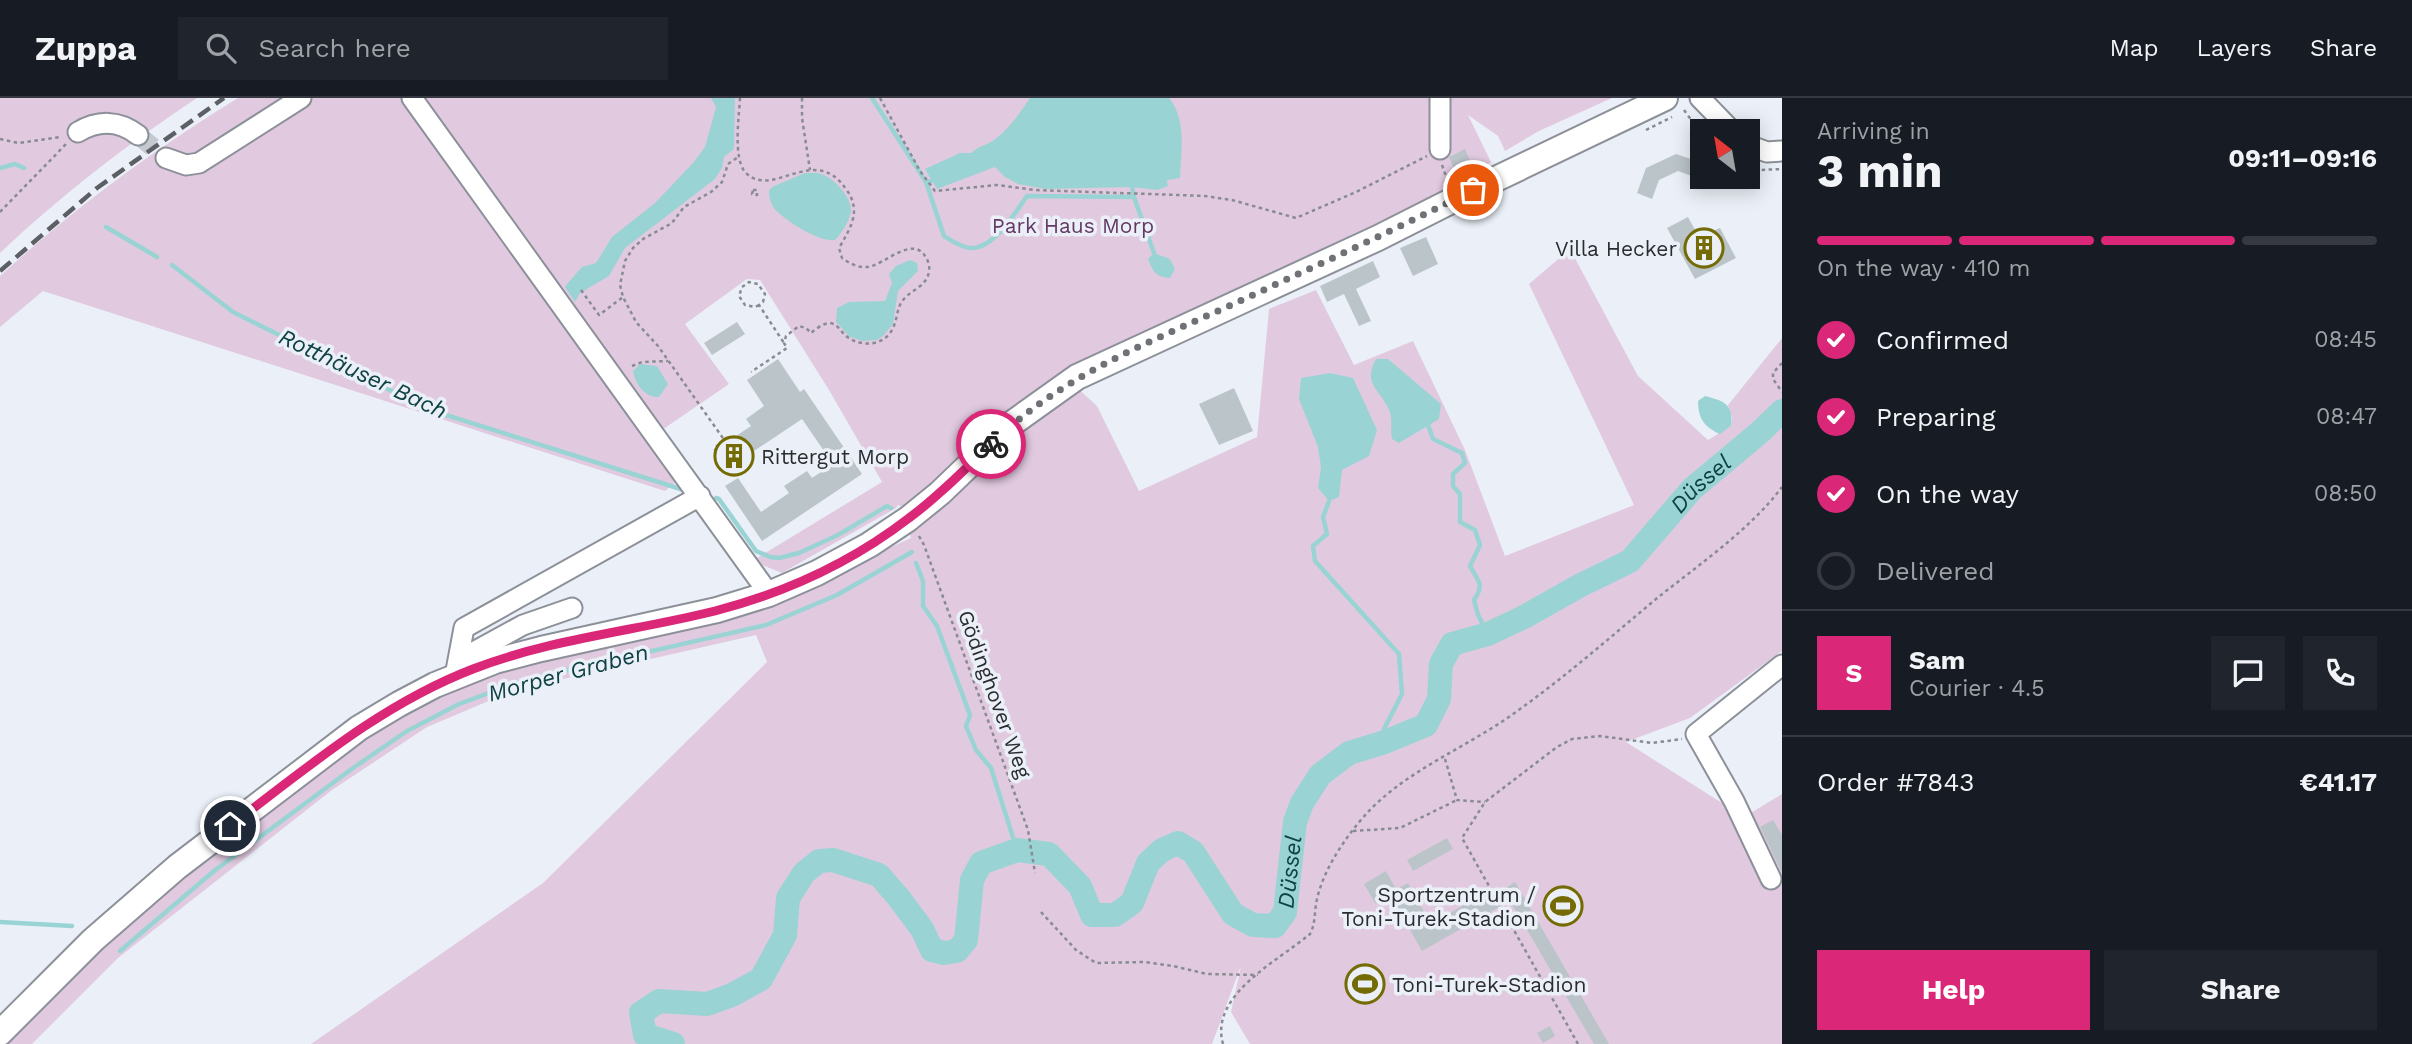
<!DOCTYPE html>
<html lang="en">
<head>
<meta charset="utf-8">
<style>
  :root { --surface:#171b24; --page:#20242c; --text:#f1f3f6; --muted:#9ea1a6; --line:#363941; --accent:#db2777 }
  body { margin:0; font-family:"Work Sans",sans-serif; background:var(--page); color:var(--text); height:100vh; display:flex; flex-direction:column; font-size:26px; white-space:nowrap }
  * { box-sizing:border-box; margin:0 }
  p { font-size:23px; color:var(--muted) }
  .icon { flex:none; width:38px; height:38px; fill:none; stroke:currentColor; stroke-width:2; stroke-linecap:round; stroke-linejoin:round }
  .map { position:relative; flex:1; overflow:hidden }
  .side { display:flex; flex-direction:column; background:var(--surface); width:630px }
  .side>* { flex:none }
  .needle { width:46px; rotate:329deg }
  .controls { position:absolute; left:1690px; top:21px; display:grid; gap:14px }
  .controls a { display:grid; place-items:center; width:70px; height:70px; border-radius:0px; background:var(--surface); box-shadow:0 4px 18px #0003; font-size:35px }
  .pin { position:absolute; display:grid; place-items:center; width:60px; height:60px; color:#fff; margin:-30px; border:4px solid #fff; border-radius:50%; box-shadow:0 2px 7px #0007 }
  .courier { position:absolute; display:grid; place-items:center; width:70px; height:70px; margin:-35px; border:5px solid #db2777; border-radius:50%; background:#fff; color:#222; box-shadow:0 2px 9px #0007 }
  .overview em { font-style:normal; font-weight:700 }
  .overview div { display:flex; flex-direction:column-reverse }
  .overview { display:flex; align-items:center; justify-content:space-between; height:119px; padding:0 35px }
  h1 { font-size:46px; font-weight:700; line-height:52px }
  .bar { display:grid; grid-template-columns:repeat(4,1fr); gap:10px 7px; align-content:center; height:84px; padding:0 35px }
  .bar i { height:9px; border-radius:5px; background:var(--line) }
  .bar .active { background:var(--accent) }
  .bar p { grid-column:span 4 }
  .line { display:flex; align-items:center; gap:18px; padding:0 35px; border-top:2px solid var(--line) }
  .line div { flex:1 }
  .round { display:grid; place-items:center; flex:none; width:74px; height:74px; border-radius:0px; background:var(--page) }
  ol { padding:0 35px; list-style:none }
  li { display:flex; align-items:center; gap:21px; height:77px }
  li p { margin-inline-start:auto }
  li .icon { padding:7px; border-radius:50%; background:var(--accent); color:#fff; stroke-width:4 }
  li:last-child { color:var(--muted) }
  li i { width:38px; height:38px; border:4px solid var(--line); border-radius:50% }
  .cta { display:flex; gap:14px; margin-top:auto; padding:14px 35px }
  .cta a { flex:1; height:80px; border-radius:0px; background:var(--accent); color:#fff; font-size:28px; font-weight:700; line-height:80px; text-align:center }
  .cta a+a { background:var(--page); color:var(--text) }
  header { display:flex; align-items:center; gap:42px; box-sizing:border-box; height:98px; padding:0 35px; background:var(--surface); border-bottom:2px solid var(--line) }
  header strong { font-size:33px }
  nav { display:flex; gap:38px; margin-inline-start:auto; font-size:24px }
  .search { width:490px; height:63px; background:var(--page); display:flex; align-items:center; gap:18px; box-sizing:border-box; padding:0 24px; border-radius:0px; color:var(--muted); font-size:26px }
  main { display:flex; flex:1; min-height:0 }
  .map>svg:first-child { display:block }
  .green { fill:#e1cae0 }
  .water { fill:#9ad3d4 }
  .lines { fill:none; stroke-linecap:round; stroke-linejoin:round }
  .stream { stroke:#9ad3d4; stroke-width:4.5 }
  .river { stroke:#9ad3d4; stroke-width:24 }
  .building { fill:#bbc4c9 }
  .minor-tunnel { stroke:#c4c9d0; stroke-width:19; stroke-dasharray:19 10; stroke-linecap:butt }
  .minor-casing { stroke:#8c9098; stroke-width:23 }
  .major-casing { stroke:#8c9098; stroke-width:28 }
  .path { stroke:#888b91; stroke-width:2.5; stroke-dasharray:3.5 3.5; stroke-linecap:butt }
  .minor { stroke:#fff; stroke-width:19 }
  .major { stroke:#fff; stroke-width:24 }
  .rail { stroke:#5c5f63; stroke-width:4.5; stroke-dasharray:14 7; stroke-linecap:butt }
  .done { stroke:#6e7175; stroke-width:7; stroke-dasharray:0 12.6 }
  .route { stroke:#db2777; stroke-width:9 }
  .labels { text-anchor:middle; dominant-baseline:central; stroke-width:7; stroke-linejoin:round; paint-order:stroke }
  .park-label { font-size:21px; fill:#643964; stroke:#ebf0f8 }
  .poi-label { font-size:21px; fill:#2a2c2f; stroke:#ebf0f8; text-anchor:end }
  .street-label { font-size:21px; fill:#2a2c2f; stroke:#ebf0f8 }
  .water-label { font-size:23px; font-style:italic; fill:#0e4244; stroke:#ebf0f8 }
</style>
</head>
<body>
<header>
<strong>Zuppa</strong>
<div class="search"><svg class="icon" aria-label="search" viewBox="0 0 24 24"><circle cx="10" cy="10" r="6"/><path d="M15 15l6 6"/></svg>Search here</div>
<nav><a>Map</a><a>Layers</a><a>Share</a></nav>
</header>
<main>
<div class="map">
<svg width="1782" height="946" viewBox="0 0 1782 946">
  <rect width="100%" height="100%" fill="#ebf0f8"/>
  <path class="green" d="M0,0H197C125,48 64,95 0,155Z
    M238,0H408L678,382L665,393L43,193L0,229V178C73,111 153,52 238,0Z
    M424,0H1612L1539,33L1505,53L1498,38L1468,17L1491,64L1445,93L1060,274L1097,308L1139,393L1257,339L1269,211L1316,192L1354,267L1413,243L1465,352L1505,458L1634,407L1529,186L1570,151L1638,278L1708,342L1731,328L1732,319L1728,307L1782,240V553L1690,620L1626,644L1744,719L1782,696V946H1250L1231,914L1241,868L1212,946H311L543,785L767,564L756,537L515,592L427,629L332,692L118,860L32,946H2L196,764L317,672L413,610L507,569L748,514L911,440L902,409L898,407L896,410L782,475L752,463L882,384L829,292L760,182L747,181L685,226L729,286L662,332Z"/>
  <path class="water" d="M711,0H735L734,51L724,59L722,70L715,81L625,150L609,178L580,195L575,204L565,189L567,186L582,169L596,165L612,139L655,105L693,65L705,49L715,13L716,9Z
    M1030,0H1169C1187,22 1181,53 1180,80L1167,82L1168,88L1157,92L1132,89L1046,91L1018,86L1005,79L995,69L937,91L925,71L960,55H971C979,48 983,48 991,44C1008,33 1019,16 1030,0Z
    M805,75C810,75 816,74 821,76C834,80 852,99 851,113C850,123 841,136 835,142C820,145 782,121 773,109C770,104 769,98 769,93L772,89Z
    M1154,155L1170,161L1175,171L1170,180C1156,179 1153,174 1148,161Z
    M910,162L917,165L918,173L898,193L893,226L883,238L877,242L863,243L850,239L836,224L837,210L849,204L885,203L892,185L889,176L896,168Z
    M1376,261H1388L1441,306L1439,321L1399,345L1392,341C1390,332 1393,320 1389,312C1380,291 1362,286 1376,261Z
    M640,266L657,268L668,286L659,299C645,300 635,286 633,273Z
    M1330,275L1353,280L1377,332L1369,358L1342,372L1339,399L1329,403L1318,390L1321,369L1318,349L1299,301L1301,280Z
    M1705,298C1724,303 1734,306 1731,328L1720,336C1704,329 1698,320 1698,303Z"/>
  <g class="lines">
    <path class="stream" d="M872,0L926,84L932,83
      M0,70L15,66L24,70
      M926,84L944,138C952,143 961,149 970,150C993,152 1015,115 1027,98L1134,99L1154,155
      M1132,89L1134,99
      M106,129L157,159
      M172,167L233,214L430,312L687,393
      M1428,327L1433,341L1462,355L1465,365L1453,376V388L1460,396V424L1475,432L1480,447L1470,468C1478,483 1485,486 1474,502L1478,517L1488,536
      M716,400L719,401L756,453L770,459L779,460L799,455L838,437L887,408L891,410
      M1329,403L1323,419L1327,436L1313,448L1315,463L1399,556L1402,596L1384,631L1385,644
      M916,465L923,483V508L937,528L970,617L966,628L976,652L991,670L1017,752
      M0,824L72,828
      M120,853L214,773L353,670L407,633L459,606L524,582L766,527L837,497L912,454"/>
    <path class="river" id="s1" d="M673,946L645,937L641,915L659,903L707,906L732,897L761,881L785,837L788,800L804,775L819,763L833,762L879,777L899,800L922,831L932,852L944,855L957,853L966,842L972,782L981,765L1017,752L1049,756L1080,788L1092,817H1115L1132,805L1148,765L1162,752L1178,745L1193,754L1233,816L1253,827L1275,828L1285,814L1295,724L1302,705L1320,677L1349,655L1385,644L1426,627L1439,601L1441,566L1452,546L1488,536L1524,519L1579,488L1630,463L1692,391L1759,335L1782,313"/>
  </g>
  <path class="building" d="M1465,51L1475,74L1459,82L1449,59Z
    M1676,56L1703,65L1697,80L1678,73L1659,82L1652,101L1637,95L1646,70Z
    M1688,119L1699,139L1720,130L1736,160L1695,181L1667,130Z
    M1426,139L1438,166L1413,178L1400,150Z
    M1373,163L1380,179L1356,191L1371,223L1359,228L1344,196L1327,204L1320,188Z
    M737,224L745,236L712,257L704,245Z
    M778,261L800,294L804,291L862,376L762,443L725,388L738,380L761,414L789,395L784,388L807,373L812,380L833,366L802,321L730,369L717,351L751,328L746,321L764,308L747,282Z
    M1234,290L1253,333L1219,347L1199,306Z
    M1773,722L1782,737V775L1760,729Z
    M1447,740L1453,751L1413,773L1407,762Z
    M1386,773L1396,791L1408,785L1431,826L1488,793L1491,799L1515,784L1609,946H1594L1510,803L1422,853L1390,797L1375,805L1364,786Z
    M1550,928L1555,938L1543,945L1537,935Z"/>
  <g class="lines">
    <path class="minor-tunnel" d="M138,37L166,60"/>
    <g class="minor-casing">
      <path id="minor" d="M412,0L769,496
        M1440,0V51
        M1700,0L1732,33
        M78,34C98,22 119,22 138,37
        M1748,47L1767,54L1782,53
        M166,60L186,67L199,65L301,0
        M459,562L523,527L572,510
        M455,578L464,530L700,398
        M1771,781L1734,703L1696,636L1782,567"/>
    </g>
    <g class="major-casing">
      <path id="major" d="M0,935L93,842L177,769L359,630L399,606L435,587L495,563L541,551L717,512L769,496L817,475L869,447L908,421L940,395L1014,324L1077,279L1378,140L1473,92L1665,0"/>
    </g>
    <path class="path" d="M740,0C739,19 733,59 745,74C772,103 814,44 846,91C862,113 851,129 839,150L842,160C849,165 858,170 867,169C883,168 912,137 925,158C928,162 930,168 929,173C927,190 908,192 901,205C896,214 897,226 890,235C880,249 858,248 846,238C841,234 838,226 830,225C823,225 816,231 811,235L806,230L799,228L786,238L784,245L787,250L751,274
      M802,0V20L810,72
      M880,0L920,73L935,93L997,87L1035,92L1205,98L1232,102L1296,120L1356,94L1427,58
      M1684,12L1703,38
      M1646,32L1672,19
      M0,41L18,45L61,39
      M1442,67L1448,84
      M1748,69L1760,72L1782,71
      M753,92H757V97L752,96Z
      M0,114L68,44
      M581,192L599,217L623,199
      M759,207L755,209L745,207L739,198L742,189L749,184L758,186L765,196L763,204L759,207L784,245
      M1782,265L1773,275V281L1782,294
      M632,268L642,264L668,263
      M732,377L714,350L725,343L658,248L636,224L623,199L620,187L625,163L633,150L643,141L672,125L684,109L711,94L722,84L728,66L738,59
      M919,438L924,447L1028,732L1035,775
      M1445,661L1457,702L1485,704
      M1353,733L1400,730L1457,702
      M1041,814L1076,852L1096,865L1144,864L1173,868L1207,876L1258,877
      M1223,946C1209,897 1278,863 1310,836C1316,825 1314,813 1317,801C1324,770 1347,737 1367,715C1403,676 1459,652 1503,623C1557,586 1606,543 1656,501C1697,468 1751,431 1782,389
      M1578,946L1462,740L1485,704L1557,649L1572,641L1600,638L1652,645L1682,641"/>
    <use href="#minor" class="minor"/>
    <use href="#major" class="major"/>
    <path class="rail" d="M0,173L97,90L224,0"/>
  </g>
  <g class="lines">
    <path class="done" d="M991,346C1059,280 1144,246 1229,208C1311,170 1393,133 1473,92"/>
    <path class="route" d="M230,728C308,669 382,606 473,571C550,541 635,533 715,513C784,495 852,464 909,420C939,398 965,371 991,346"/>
  </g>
  <defs>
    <g id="building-ring" transform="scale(2.0125)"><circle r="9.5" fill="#ebf0f8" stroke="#756b04" stroke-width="1.5"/><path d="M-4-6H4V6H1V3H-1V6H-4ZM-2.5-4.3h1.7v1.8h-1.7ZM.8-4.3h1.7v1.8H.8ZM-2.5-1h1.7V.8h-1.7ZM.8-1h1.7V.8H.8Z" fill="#756b04"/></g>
    <g id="stadium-ring" transform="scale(2.0125)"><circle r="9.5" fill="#ebf0f8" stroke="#756b04" stroke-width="1.5"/><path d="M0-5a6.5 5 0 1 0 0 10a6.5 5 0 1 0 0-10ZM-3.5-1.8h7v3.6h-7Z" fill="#756b04"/></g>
  </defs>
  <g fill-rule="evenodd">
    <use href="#building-ring" x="1704" y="150"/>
    <use href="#building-ring" x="734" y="358"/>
    <use href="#stadium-ring" x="1563" y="808"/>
    <use href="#stadium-ring" x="1365" y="886"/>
  </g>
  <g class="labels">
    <g class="park-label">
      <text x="1073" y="127">Park Haus Morp</text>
    </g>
    <g class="poi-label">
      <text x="1677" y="150">Villa Hecker</text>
      <text x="761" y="358" text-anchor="start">Rittergut Morp</text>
      <text x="1536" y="796">Sportzentrum /<tspan x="1536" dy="24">Toni-Turek-Stadion</tspan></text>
      <text x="1392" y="886" text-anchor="start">Toni-Turek-Stadion</text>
    </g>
    <g class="street-label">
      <text transform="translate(995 596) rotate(70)">Gödinghover Weg</text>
    </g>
    <g class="water-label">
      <text transform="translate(363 276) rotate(25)">Rotthäuser Bach</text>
      <text stroke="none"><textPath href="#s1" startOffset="1666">Düssel</textPath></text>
      <text transform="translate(568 575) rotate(-15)">Morper Graben</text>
      <text stroke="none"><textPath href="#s1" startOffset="1055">Düssel</textPath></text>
    </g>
  </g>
</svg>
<div class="controls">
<a><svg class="needle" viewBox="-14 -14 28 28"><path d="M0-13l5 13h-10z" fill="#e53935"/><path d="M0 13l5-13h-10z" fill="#9ea1a6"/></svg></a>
</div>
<div class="pin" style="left:1473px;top:92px;background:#ea580c"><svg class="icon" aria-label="bag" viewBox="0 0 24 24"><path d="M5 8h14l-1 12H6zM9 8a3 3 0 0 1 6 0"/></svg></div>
<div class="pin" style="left:230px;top:728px;background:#1f2937"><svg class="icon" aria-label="home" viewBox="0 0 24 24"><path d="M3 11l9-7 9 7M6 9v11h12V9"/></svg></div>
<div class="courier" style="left:991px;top:346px"><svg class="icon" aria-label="bike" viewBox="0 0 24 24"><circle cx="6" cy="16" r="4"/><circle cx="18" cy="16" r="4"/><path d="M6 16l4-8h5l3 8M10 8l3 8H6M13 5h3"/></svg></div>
</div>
<section class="side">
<div class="overview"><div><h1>3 min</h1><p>Arriving in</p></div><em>09:11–09:16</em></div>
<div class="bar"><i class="active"></i><i class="active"></i><i class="active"></i><i></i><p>On the way · 410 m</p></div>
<ol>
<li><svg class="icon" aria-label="check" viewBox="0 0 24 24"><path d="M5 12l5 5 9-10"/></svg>Confirmed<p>08:45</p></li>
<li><svg class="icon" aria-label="check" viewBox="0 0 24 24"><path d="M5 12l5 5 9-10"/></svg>Preparing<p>08:47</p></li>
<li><svg class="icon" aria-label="check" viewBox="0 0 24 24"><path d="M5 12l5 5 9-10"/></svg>On the way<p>08:50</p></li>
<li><i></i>Delivered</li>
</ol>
<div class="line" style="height:126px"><b class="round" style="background:var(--accent);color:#fff">S</b><div><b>Sam</b><p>Courier · 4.5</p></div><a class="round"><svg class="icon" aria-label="chat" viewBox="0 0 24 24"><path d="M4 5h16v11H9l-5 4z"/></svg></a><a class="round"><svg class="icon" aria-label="phone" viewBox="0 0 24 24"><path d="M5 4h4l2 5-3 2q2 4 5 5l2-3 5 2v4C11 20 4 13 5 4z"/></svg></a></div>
<div class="line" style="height:91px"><div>Order #7843</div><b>€41.17</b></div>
<div class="cta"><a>Help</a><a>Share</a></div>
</section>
</main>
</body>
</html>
